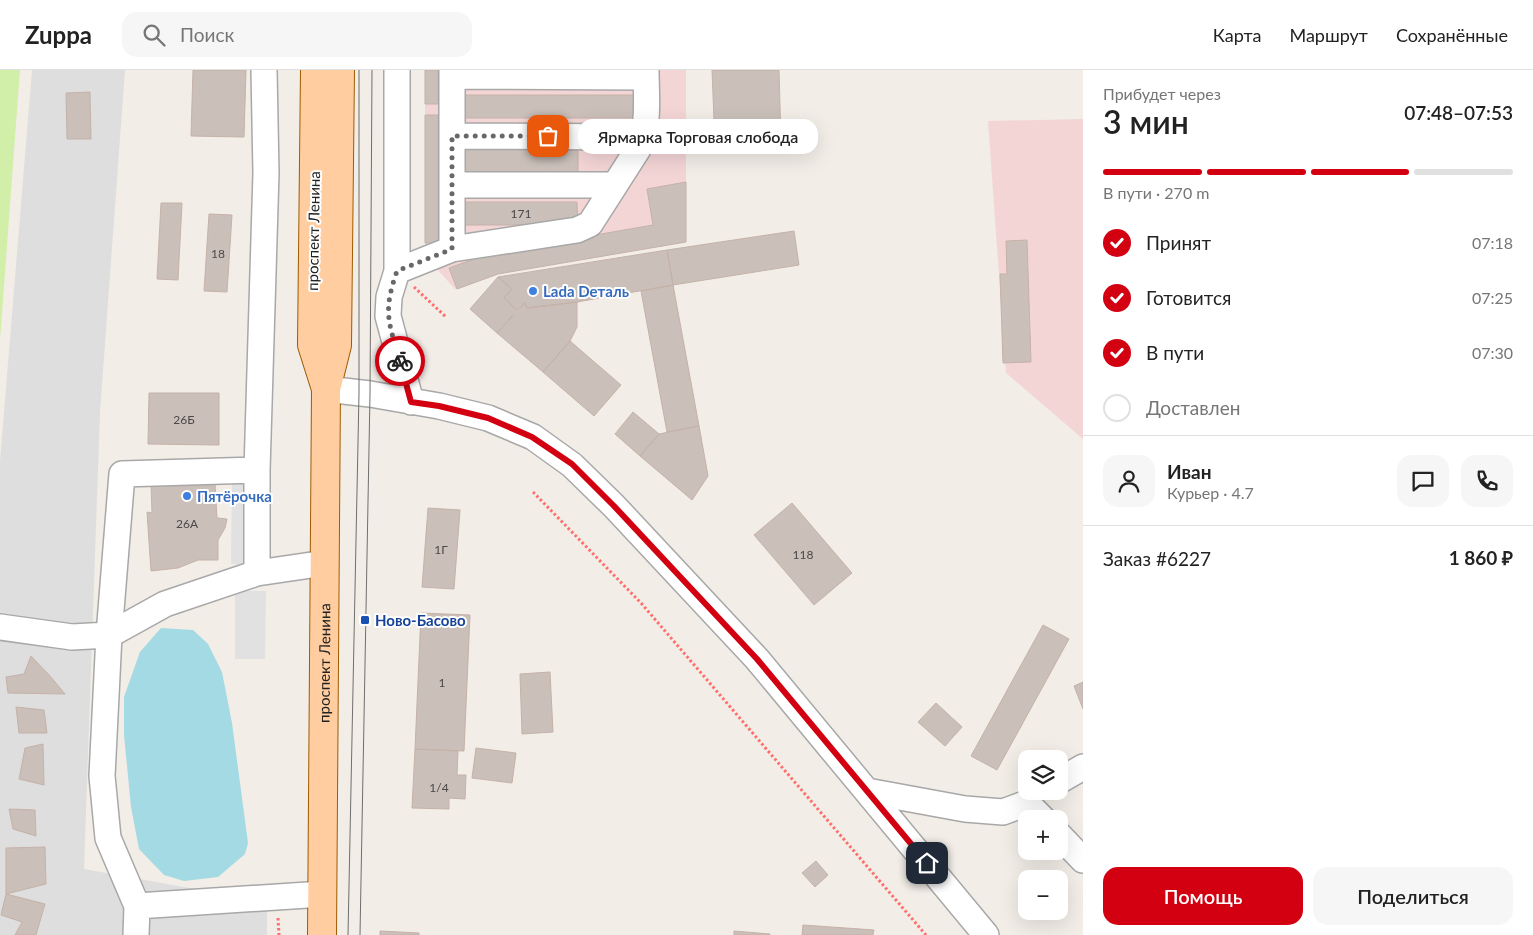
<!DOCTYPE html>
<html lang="ru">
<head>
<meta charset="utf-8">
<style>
  :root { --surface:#fff; --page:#f6f6f6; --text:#222; --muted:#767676; --line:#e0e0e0; --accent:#d20011 }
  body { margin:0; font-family:Lato,sans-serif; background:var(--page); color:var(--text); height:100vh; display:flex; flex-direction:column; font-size:19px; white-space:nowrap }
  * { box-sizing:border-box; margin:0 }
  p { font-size:16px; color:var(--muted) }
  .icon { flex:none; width:28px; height:28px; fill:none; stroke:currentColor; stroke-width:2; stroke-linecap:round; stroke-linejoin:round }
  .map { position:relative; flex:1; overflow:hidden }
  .drawer { display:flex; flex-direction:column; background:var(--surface); width:450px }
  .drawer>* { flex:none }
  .buttons { position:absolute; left:1018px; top:680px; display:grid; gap:10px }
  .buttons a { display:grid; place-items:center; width:50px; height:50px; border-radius:10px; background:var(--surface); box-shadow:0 5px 20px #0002; font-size:25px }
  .pin { position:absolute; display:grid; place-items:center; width:42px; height:42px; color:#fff; margin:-21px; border-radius:10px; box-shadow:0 2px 8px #0006 }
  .courier { position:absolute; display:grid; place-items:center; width:50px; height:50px; margin:-25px; border:4px solid #d20011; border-radius:50%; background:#fff; color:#222; box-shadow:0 1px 6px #0007 }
  .bubble { position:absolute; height:35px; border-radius:15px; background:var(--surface); box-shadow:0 5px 20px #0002; font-size:16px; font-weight:600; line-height:35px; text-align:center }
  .summary em { font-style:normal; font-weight:600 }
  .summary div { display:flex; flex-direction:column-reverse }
  .summary { display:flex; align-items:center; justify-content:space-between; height:85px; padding:0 20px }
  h1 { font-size:32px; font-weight:600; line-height:38px }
  .bar { display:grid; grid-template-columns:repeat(4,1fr); gap:8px 5px; align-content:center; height:60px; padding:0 20px }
  .bar i { height:6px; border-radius:4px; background:var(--line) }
  .bar .current { background:var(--accent) }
  .bar p { grid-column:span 4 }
  .line { display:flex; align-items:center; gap:12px; padding:0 20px; border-top:1px solid var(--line) }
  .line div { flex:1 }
  .round { display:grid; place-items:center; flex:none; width:52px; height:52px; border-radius:15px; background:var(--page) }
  ol { padding:0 20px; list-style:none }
  li { display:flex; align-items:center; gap:15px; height:55px }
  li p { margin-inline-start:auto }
  li .icon { padding:5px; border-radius:50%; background:var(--accent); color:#fff; stroke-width:4 }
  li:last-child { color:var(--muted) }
  li i { width:28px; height:28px; border:2px solid var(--line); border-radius:50% }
  .button { display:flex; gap:10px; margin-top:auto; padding:10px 20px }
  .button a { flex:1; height:58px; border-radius:15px; background:var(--accent); color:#fff; font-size:20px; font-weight:600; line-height:58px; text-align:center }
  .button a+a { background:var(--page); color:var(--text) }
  header { display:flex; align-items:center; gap:30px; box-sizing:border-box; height:70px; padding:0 25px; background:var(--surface); border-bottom:1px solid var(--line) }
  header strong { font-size:24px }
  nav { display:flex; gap:28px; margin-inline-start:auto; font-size:18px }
  .search { width:350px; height:45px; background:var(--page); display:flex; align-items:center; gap:12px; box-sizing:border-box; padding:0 18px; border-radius:15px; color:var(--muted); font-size:19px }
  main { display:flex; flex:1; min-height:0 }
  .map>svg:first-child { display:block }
  .residential { fill:#dfdede }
  .commercial { fill:#f4d5d6 }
  .grass { fill:#d2efa9 }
  .parking { fill:#e1e1e1 }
  .water { fill:#a4dae3 }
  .building { fill:#cabfb9; stroke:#c5b2a8 }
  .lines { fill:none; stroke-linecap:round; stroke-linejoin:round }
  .minor-casing { stroke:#a8a8a8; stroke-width:28 }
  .major-casing { stroke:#9e5c00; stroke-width:30 }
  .path { stroke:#ff6e6b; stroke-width:3; stroke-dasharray:2.5 2.5; stroke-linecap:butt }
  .minor { stroke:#fff; stroke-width:25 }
  .major { stroke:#ffcd9f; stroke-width:28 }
  .tram { stroke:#6f6f6f; stroke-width:1 }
  .done { stroke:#6a6866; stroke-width:5; stroke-dasharray:0 9 }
  .route { stroke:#d20011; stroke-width:6 }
  .shop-dot { fill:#3f7fe0; stroke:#fff; stroke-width:2 }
  .transit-dot { fill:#1a4fb4; stroke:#fff; stroke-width:2 }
  .labels { text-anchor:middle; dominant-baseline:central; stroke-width:4; stroke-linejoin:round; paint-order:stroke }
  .number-label { font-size:12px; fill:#4b4847 }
  .street-label { font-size:15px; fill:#212121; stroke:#fff }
  .shop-label { font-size:15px; font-weight:bold; fill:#366cbe; stroke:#fff; text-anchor:start }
  .transit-label { font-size:15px; font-weight:bold; fill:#164399; stroke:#fff; text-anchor:start }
</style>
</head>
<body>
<header>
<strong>Zuppa</strong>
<div class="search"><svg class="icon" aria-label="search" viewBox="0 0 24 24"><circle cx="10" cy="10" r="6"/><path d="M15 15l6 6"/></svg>Поиск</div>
<nav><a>Карта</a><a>Маршрут</a><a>Сохранённые</a></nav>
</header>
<main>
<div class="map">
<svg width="1083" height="865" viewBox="0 0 1083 865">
  <rect width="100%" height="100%" fill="#f2ede7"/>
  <path class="residential" d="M32,0H125L100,342L84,799L267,832V865H0V391Z"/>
  <path class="commercial" d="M425,0H686V172L498,204L455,219L425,186Z
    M1083,49V369L1006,303L988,51Z"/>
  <path class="grass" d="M0,0H20L0,270Z"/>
  <path class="parking" d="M232,404H265L264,495L231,494Z
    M235,521H266L265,589H235Z"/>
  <path class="water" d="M161,558L193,560L208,574L222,602L232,653L248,773L245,784L218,807L184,811L164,805L139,779L131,737L124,665V627L140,582Z"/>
  <path class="building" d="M193,0H246L244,67L191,66Z
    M425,0H438V34H425Z
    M712,0H779L781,73L715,75Z
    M90,22L91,69H67L66,23Z
    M464,25H635V48H464Z
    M425,45H438V173H425Z
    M464,79L578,80V103H464Z
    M686,112V172L498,204L457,219L449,198L491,183L653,155L647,119Z
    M464,132H577L578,155H464Z
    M161,133H182L178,210L157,209Z
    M209,144L232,145L227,222L204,221Z
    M794,161L799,195L673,215L667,180Z
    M1027,170L1031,292L1003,293L1000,204H1007L1006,171Z
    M667,180L673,215L577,232L527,238L525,233L517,240L504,228L512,219L498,207Z
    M498,207L512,219L504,228L517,240L497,263L470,239Z
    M673,215L699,356L667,362L641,221Z
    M577,232V257L570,271L543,302L497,263L525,233L527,238Z
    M570,271L621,315L594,346L543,302Z
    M149,323H219V375L148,374Z
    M633,342L659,364L640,386L615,364Z
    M699,356L708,406L692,430L640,386L659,364Z
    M151,414H215L217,448L227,449L225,458L218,470V490H198L178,498L151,501L147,442L152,443Z
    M792,433L852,503L814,535L754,465Z
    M428,438L460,440L454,519L422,517Z
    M421,543L470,545L464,681L415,679Z
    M1043,555L1069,569L997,700L971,686Z
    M31,586L50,606L65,624L8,623L6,607L24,604Z
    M550,602L553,662L522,664L520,604Z
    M1083,612V639L1074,616Z
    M936,633L962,657L945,676L918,652Z
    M16,637L44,640L47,663H19Z
    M43,674L44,715L19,709L25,678Z
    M476,678L516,683L512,713L472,708Z
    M415,679L458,681L457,705H466L465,729L449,728V739L412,738Z
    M9,739L35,740L36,766L13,759Z
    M45,777L46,814L6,824V778Z
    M816,791L828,805L815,817L802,803Z
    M6,824L45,834L36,865H15L22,852L1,845Z
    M803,855L874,860L873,865H802Z
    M380,861L419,863V865H380Z
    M734,861L770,864V865H734Z"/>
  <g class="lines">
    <g class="minor-casing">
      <path id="minor" d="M397,0V201L389,227L388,246L411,332
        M452,6L646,7
        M452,66L643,67
        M452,115H615
        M452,179V0
        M397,201L452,179L577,160L590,154L638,79C650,54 646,27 646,0
        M326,319L370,324L439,336L488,348L533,367L572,395L614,436L757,589L986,865
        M257,503V400L266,103L264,0
        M0,557L72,567L109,565L165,534L257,503L325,493
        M1059,711L1083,697
        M867,721L965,739L1003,742L1027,733L1043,749
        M1059,765L1083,790
        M137,836L323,824
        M136,865L137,836L108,768L102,706L109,565L122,404L257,400"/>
    </g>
    <g class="major-casing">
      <g id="major">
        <path d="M315,0L312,275L326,319"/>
        <path id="s1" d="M322,865L326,319L337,275L340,0"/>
      </g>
    </g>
    <path class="path" d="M414,217L446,247
      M533,422L641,533L926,865
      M278,848L279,865"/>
    <use href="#minor" class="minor"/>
    <use href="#major" class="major"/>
    <path class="tram" d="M348,865L359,323V0
      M360,865L370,324L372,0"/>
  </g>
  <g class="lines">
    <path class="done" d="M400,291C388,251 383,241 397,201L452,179V66H548"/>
    <path class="route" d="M400,291L411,332L439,336L488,348L532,367L572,394L614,436L757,589L927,793"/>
  </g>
  <g class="shop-dot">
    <circle cx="533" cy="221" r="5"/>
    <circle cx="187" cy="426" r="5"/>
  </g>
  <rect class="transit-dot" x="360" y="545" width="10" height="10" rx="2.5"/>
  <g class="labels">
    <g class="number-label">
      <text x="521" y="143">171</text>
      <text x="218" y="183">18</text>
      <text x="184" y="349">26Б</text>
      <text x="187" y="453">26А</text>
      <text x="441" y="479">1Г</text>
      <text x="803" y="484">118</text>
      <text x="442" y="612">1</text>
      <text x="439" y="717">1/4</text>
    </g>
    <g class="street-label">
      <text transform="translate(313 161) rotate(-89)">проспект Ленина</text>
      <text stroke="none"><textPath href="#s1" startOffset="272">проспект Ленина</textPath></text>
    </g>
    <g class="shop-label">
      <text x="543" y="221">Lada Dеталь</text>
      <text x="197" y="426">Пятёрочка</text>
    </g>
    <g class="transit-label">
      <text x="375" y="550">Ново-Басово</text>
    </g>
  </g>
</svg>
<div class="buttons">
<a><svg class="icon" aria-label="layers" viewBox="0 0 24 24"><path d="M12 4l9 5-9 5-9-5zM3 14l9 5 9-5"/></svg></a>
<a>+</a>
<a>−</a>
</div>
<div class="pin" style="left:548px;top:66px;background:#ea580c"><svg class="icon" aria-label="bag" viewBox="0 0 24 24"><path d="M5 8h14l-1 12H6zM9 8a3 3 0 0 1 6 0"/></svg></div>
<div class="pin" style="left:927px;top:793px;background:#1f2937"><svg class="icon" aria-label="home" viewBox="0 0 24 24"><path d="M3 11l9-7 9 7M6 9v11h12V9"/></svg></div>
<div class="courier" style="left:400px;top:291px"><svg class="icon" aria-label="bike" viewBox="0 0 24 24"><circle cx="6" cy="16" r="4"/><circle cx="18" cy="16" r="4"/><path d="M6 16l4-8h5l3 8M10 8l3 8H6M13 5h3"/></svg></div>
<div class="bubble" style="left:578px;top:49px;width:240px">Ярмарка Торговая слобода</div>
</div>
<section class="drawer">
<div class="summary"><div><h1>3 мин</h1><p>Прибудет через</p></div><em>07:48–07:53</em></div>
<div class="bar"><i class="current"></i><i class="current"></i><i class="current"></i><i></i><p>В пути · 270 m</p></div>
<ol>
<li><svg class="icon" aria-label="check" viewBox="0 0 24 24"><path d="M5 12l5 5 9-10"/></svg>Принят<p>07:18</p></li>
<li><svg class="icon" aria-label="check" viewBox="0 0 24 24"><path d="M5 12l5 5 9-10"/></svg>Готовится<p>07:25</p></li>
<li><svg class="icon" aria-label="check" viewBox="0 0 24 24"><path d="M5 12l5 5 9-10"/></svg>В пути<p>07:30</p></li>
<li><i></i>Доставлен</li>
</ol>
<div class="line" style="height:90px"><a class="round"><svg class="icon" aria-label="person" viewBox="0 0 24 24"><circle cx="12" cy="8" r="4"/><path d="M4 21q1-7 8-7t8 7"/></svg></a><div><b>Иван</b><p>Курьер · 4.7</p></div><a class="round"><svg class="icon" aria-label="chat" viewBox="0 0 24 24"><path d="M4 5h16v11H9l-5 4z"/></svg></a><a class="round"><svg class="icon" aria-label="phone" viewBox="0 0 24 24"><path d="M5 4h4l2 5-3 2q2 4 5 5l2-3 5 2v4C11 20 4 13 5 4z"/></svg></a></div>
<div class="line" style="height:65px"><div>Заказ #6227</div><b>1 860 ₽</b></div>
<div class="button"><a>Помощь</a><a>Поделиться</a></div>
</section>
</main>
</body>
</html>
